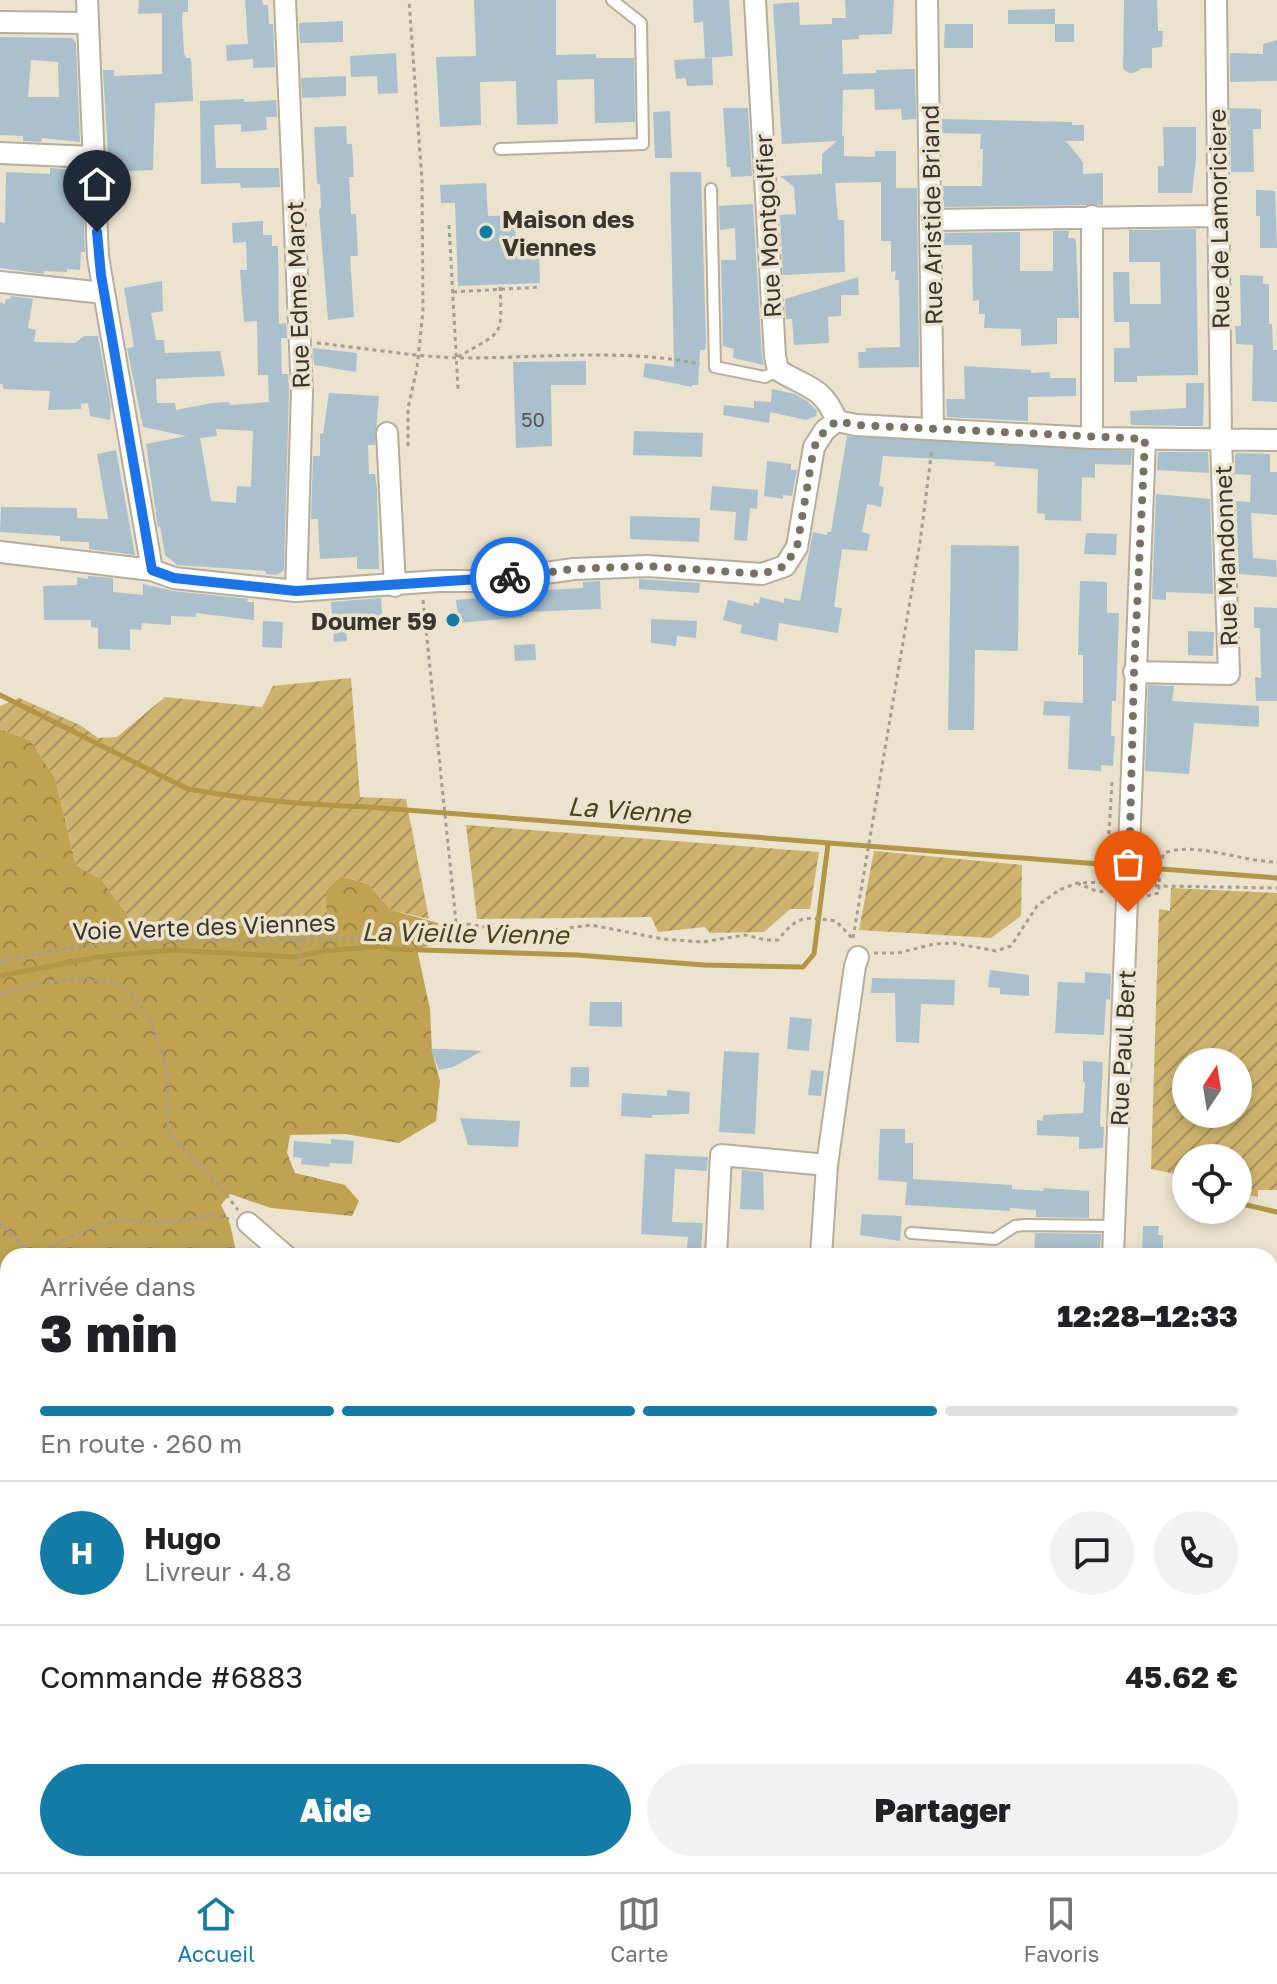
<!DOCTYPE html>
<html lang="fr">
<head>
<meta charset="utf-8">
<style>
  :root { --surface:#fff; --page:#f2f2f2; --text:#202124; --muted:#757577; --line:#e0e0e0; --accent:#137ca6 }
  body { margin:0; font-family:"Golos Text",sans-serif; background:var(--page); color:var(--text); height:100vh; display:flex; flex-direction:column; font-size:30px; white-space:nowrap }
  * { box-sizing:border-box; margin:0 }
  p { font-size:26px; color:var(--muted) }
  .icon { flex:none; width:44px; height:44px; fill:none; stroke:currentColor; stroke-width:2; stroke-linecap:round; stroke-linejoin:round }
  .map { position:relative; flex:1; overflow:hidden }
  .panel { position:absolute; left:0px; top:1248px; width:1278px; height:624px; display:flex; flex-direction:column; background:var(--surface); border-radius:24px 24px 0 0; box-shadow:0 4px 12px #0003 }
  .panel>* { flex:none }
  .needle { width:52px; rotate:12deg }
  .controls { position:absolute; left:1172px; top:1048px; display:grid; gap:16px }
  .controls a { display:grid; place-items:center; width:80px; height:80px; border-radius:50%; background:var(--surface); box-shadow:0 4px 12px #0003; font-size:40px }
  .pin { position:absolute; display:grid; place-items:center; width:68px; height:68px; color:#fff; margin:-82px -34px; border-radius:50% 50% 50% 0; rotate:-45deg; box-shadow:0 0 8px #0007 }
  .pin .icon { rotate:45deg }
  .courier { position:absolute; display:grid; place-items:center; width:80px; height:80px; margin:-40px; border:6px solid #1a73e8; border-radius:50%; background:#fff; color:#222; box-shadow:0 2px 10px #0007 }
  .headline em { font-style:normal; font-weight:800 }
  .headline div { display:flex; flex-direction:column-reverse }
  .headline { display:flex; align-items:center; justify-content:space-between; height:136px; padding:0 40px }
  h1 { font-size:52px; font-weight:800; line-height:60px }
  .bar { display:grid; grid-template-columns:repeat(4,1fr); gap:12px 8px; align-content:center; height:96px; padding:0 40px }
  .bar i { height:10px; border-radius:6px; background:var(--line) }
  .bar .active { background:var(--accent) }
  .bar p { grid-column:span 4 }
  .line { display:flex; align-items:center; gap:20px; padding:0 40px; border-top:2px solid var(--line) }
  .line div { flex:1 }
  .round { display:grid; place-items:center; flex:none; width:84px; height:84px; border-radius:42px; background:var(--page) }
  .primary-button { display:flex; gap:16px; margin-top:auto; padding:16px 40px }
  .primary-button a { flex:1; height:92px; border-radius:48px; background:var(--accent); color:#fff; font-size:32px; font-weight:800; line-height:92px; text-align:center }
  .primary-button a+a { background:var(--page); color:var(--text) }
  .dock { display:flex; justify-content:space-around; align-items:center; height:112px; border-top:2px solid var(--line); background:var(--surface); font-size:22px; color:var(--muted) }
  .dock a { display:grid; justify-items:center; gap:4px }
  .dock .active { color:var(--accent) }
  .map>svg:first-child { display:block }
  .forest { fill:url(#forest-crowns) }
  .garden { fill:url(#garden-furrows); fill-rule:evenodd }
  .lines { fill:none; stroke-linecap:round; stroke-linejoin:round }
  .stream { stroke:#b39546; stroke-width:5 }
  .building { fill:#aac0cd; fill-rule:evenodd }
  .lane-casing { stroke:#b6ae9a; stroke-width:14 }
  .street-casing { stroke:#b6ae9a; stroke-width:24 }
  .secondary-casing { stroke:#b6ae9a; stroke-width:32 }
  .path { stroke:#a59e8e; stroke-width:3; stroke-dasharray:4 4; stroke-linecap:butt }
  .lane { stroke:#fff; stroke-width:10 }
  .street { stroke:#fff; stroke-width:20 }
  .secondary { stroke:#fff; stroke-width:28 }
  .done { stroke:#787265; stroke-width:8; stroke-dasharray:0 14.4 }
  .route { stroke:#1a73e8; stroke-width:10 }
  .poi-dot { fill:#137ca6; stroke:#ece3ce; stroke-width:3 }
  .labels { text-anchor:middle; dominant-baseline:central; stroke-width:7; stroke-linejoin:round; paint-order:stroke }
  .number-label { font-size:20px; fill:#555855 }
  .street-label { font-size:24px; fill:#39352d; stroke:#ece3ce }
  .poi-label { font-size:24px; font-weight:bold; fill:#39352d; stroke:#ece3ce; text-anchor:start }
  .water-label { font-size:26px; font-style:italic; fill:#4e411e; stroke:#ece3ce }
</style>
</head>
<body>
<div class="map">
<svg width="1277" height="1872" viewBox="0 0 1277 1872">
  <defs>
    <pattern id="forest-crowns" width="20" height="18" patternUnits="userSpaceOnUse" patternTransform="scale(2)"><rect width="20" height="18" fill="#c0a253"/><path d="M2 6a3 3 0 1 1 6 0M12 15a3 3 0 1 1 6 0" fill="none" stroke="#9d8545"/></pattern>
    <pattern id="garden-furrows" width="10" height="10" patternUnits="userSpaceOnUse" patternTransform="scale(2)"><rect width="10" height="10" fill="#ceb36f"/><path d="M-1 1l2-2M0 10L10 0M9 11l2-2" fill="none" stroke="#a8925c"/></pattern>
  </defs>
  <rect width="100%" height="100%" fill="#ece3ce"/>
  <path class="forest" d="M0,729L30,740L55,778L76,865L101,879L136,927L326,925V890L341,876L368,884L391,910L438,923L441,943L417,949L430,1009L432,1051L440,1081L436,1121L399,1143L345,1134L290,1135L287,1153L295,1173L345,1185L359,1201L352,1216L271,1208L230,1194L221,1205L230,1224L237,1256H8V1646L0,1636Z"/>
  <path class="garden" d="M351,678L360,797L406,799L429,919L391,910L368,884L341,876L326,890L327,925L136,927L101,879L76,865L55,778L30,740L0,729V706L19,698L80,725L98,738L117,737L165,697L262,707L273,686Z
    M466,825L819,852L810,909H790L764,932L710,933L705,927L658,932L651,917L477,919Z
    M874,851L1022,865L1021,916L991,938L859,930Z
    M1171,888L1277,893V1190H1258V1197L1238,1193V1158H1186V1176L1151,1169L1159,909L1170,911ZM1238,1062V1114H1186V1062Z"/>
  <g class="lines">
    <path class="stream" d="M0,695L188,789C249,800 306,805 368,807L1125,866
      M1135,867L1277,878
      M0,976L97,957L172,950L295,957L324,951L384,946L390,949L577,955L704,965L803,967L814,954L828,844
      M1238,1203L1277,1212"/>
  </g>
  <path class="building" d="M139,0H188V12H183L182,19L184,53L186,58H191L193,101L155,103L153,170L109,172L103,70H114V76L162,74V13L138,14Z
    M245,0H262L263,5H268L269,24H273L275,67L253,68V59L227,61L226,45L248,44Z
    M474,0H556V55L596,54V58H634L635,122L595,123L594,79L557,80L558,124L517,125L516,81L480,82L481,125L440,127L436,57L476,56Z
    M693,0H729L733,56L705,58L703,22L694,23Z
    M845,0H894L892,34L859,35V39L842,40L843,74L876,73V70L915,69L916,119L902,120L901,109L875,110L874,89L843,90L842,137L844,135V156L875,157V151H896V188H917L919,367L859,368L858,352H866V348L900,347L899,280H895L896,271L891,272V241H881V182L835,183L838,220H844L845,272L783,275L780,215L796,214L794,187L780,176L822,174V154L837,141L782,144L773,4L799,2L800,25L832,24V18H846Z
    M1124,0H1157L1158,31H1163L1162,47L1152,48V68H1142L1134,73H1129L1123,69Z
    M1055,9V24H1008V10Z
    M343,21V42L300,43L299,23Z
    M945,24H973V48H944Z
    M1055,24H1074V42H1055Z
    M0,37L72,38L76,43L80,142L42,138L41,142L23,141V136L0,135ZM31,60L58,62L59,97H28Z
    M1277,40V81L1230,82V53L1263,54V44Z
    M396,53L398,93L378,94L377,76L351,77L350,56Z
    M712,58L713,85L687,86L686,78L676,79L674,60Z
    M346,76V96L302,98L301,78Z
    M244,99V102L276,100L277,117H266L267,130L241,132V124L214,125L216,168H279L280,187L241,188L240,183L201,184L200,101Z
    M723,108H748L752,176L731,177L730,167H727Z
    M1230,108L1261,109V129H1253L1254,172H1231Z
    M670,111L672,158H655L653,112Z
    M942,119L1072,122V125H1084V141H1066L1083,162V174L1103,173V205L945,207L943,205V186H982L983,149H980L981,134L942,133Z
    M346,126L347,144H352L354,177H349L351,214H356L358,256H350L354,317L328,320L319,210L321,207L320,185L317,183L314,127Z
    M1163,127H1196V158L1192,193H1158V166H1164Z
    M50,168L76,170L82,177L85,252H81L80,270L67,269V272L44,271V274L0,268V222L5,223L6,172L50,174Z
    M670,172H701L706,343L705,350H700L698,385H692V387L643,377L645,363L674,367Z
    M486,183L488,216L515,215L516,249L539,248L540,283L458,286L455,203H441L440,185Z
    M1256,190L1275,191L1277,248H1260V216H1256Z
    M753,204L762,357L764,365L733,358L734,349L723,346L721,260H736L735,228L720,230L719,206Z
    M263,221V235H272V246H278L279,324L286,323L287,338H281L282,374H288L289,392L284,570L277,575L266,574V571L177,565L165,555L160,526L158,528L146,444L186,436L143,427L127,348L134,347L124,288L162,281L163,311L151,313L156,340H164L165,353L220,351L225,376L156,379L157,403H175L176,410L212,403L229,402L230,405L269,402L268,375H258L257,321L244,322L240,270H247L246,242L233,243L232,223ZM216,429L253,431L251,487L237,486L236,503L211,501L200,438L217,436Z
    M1196,229L1198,375L1137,376V382H1114V348H1130L1129,322H1114L1113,272H1129L1130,304H1161L1160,262H1129V230Z
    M1053,231H1069L1068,238H1074L1076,242L1079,318H1057V344L1021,346V329L984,328L985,314H979V300L973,301L972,245H943V233L1020,232V271H1053Z
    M1240,275L1263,276V284H1269V324H1272L1273,350H1277V402L1252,401L1253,345L1236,344L1235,326H1241Z
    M858,277L859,295H841V316L828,317L829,343L794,345L792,319H786L785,299Z
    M11,296L33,299L28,328L36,330L34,342L75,343L84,336H98L111,407L110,420L90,416L88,403L81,404V409L48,410L50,391L3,389V384H0V302L5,304L6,299H10Z
    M313,348L357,353L356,372L314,365Z
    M586,361V385H551L552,446L516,448L513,362Z
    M964,366L1031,370V373L1050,372V378H1076V396L1028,397V421L947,417L946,399H965Z
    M1186,383H1204L1203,426L1131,425L1130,411L1186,408Z
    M772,389L795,394L806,400L817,411L816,416L806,420L770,412Z
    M329,393L379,396L375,445H368L369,474H375L377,489L379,569H357V557L320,559L318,519H311L313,456H320V433L323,434Z
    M754,401L771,402L769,423L723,415L724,405L754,408Z
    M634,431L703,433L702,457L633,455Z
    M847,436L1132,451L1131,465L1095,464V478L1082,477L1081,521L1045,520V514L1037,513L1038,469L995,466V462L883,456L879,486L884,487L881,507L867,504L862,532L870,534L867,551L842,549L834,607L842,608L838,633L779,623L777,641L740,633L742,625L723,620L728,600L753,606L754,602L759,604L760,597L784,603V598L800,601L813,532L827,535V532H831Z
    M116,450L135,555L89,549V542L60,541V536L0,532L1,507L77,508V518L108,519L97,454Z
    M1158,452H1208L1209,473L1157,470Z
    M1237,453L1270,454V472H1277V515L1251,513L1253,558L1276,560L1277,577L1239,574L1236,501L1250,502L1251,475L1235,474V455Z
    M767,461L791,464V470H797L792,496L783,495V499L764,496Z
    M712,486L758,490L757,509L750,508L747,541L734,540L736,512L710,510Z
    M1156,494L1210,499L1213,594L1166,592V600L1152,599Z
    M630,516L700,518L699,542L630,539Z
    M1086,533L1117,534L1116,555L1084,554Z
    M951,545L1019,546L1018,651L975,650L974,730H948Z
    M88,576L113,578V592L143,595V584L173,591L249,599L246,602H254V620L196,613V617L171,616V625L142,623L141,630L130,629V650L98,649V628L91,627V620H44L43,586L77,585V577L88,579Z
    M639,579L700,583L699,593L639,589Z
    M600,581L601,609L523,612V617L459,623L456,600L522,594L527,591L583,588V582Z
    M1080,581L1107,582V613H1119L1116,701H1112L1111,736H1115L1113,766L1101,765V771L1068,769L1070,716L1043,715L1044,701L1083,703V655H1078Z
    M381,598L383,621L346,624L347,641L334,642L331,602Z
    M1254,607L1277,608V701H1256L1255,677L1261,678L1260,628H1254Z
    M651,619L697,621L696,638L677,636L676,646L651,643Z
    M263,621L283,622L282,648L262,647Z
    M1188,631L1214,632L1213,656L1188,655Z
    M535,644L536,660L515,661L514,645Z
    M1148,685L1174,686L1172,701L1259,706V727L1194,723L1189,774L1145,771Z
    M990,970L1029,975V996L1000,994V988L988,987Z
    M1085,972L1111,974L1110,1000L1106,999L1104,1035L1055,1033L1058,982L1085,983Z
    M872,978L955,980L954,1005L921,1004L919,1043L896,1042L895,993H871Z
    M590,1002H622V1027L589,1026Z
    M790,1017L812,1019L809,1051L787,1049Z
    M431,1049H446L482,1051L453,1067L439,1070Z
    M724,1051L759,1053L755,1134L719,1132Z
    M1083,1061L1103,1062L1100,1123L1101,1127H1104L1103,1148L1079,1149V1137L1037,1135V1120L1043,1121V1115L1083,1113L1085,1082H1083Z
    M571,1067H589V1087H570Z
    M811,1070L824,1071L821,1096L808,1095Z
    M667,1090L690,1092L689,1114L652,1115V1118L621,1116L622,1093L667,1096Z
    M460,1118L520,1121L518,1147L468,1145Z
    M880,1129H905V1143H913V1179L1012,1185V1189L1043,1191L1044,1188L1089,1191V1218L1036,1217V1210L1010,1208V1211L905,1205L907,1182L878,1180Z
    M331,1139L354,1141L352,1164L330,1163L329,1167L301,1164L302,1158L293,1157L294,1141L331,1144Z
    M645,1154L708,1157L707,1171L675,1169L672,1222L703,1223L701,1250L687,1249L688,1237L641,1234Z
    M742,1170L763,1172L764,1210L740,1209Z
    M862,1214L902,1216L900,1241L860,1235Z
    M1143,1226H1159L1158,1235H1163V1250H1142Z
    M1035,1233L1101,1234L1100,1248L1074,1251V1256H1034Z"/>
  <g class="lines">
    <g class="lane-casing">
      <path id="lane" d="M500,149L643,144L641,23L612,0
        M711,189L715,367L765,377L778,370
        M911,1233L995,1239L1015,1226L1025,1225L1114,1226
        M1270,1682L1277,1681"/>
    </g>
    <g class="street-casing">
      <path id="street" d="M87,0L98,257L152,570
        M285,0L302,392L296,591
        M755,0L775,356L778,370C808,389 822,385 837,421
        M927,0L933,429
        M0,22L88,23
        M0,153L93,157
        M1092,216V438
        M932,220L1217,216
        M0,282L104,293
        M387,433L395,586
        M0,552L152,570L174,578L296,591L438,581H488L574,569L648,566L762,574L785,566L797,547L814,447L825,430L837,421L856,425L1092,438L1277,440
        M1134,672L1229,674L1221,438L1216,0
        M248,1223L286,1256
        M716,1256L721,1155L827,1165L855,966L858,957
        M821,1256L827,1165
        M1113,1256L1145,439
        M1270,1370H1277
        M1270,1768L1277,1766
        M230,1864L238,1872
        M782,1872L783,1864
        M852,1872L873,1864"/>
    </g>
    <g class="secondary-casing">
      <path id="secondary" d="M1270,1568L1277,1566
        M0,1753L8,1756
        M0,1832L8,1829
        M89,1864V1872
        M112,1872L117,1864"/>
    </g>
    <path class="path" d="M449,225L458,389
      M453,292L541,287
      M317,343C365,348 414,357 463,358C542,358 622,348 700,364
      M458,357C504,330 502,339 500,284
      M408,446V408L417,368L423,311L422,181L409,0
      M423,600L456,922
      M1106,882L1112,782
      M1077,883L1096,891L1107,892
      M1147,885L1159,886L1160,865L1164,853C1197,841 1241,862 1277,862
      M1147,896L1159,893V886L1277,888
      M853,938L920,542L932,449
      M299,939L300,969
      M874,953H898L934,944L953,943L996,951L1011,946L1037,906L1059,890L1077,883L1108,882
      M0,961L78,946L120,942L425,937L456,922L511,932L546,931L591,925L663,939L702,942L745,935L766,940H778C798,914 806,917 836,921L852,938
      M0,994C39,983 87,969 126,989C142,996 161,1047 166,1064C170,1080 164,1120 170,1131C180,1149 197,1161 211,1176C221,1186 229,1199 238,1210
      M0,1222L33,1256
      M35,1256L82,1231L119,1220L170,1222L213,1215L229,1219
      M0,1624L8,1615
      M0,1628L8,1636"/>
    <use href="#lane" class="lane"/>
    <use href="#street" class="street"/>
    <use href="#secondary" class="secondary"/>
  </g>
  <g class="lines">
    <path class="done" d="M510,577L574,569L648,566L762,574L785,566L797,547L814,447L825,430L837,421L856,425L1145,439L1134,672L1128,912"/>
    <path class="route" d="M97,232L101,275L152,570L174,578L296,591L510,577"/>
  </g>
  <g class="poi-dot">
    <circle cx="486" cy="232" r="8"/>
    <circle cx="453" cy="620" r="8"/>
  </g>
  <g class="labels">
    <g class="number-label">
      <text x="533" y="419">50</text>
    </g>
    <g class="street-label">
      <text transform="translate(931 215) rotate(-91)">Rue Aristide Briand</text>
      <text transform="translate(1218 219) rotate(-91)">Rue de Lamoriciere</text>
      <text transform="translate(767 226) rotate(-93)">Rue Montgolfier</text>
      <text transform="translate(297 295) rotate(-92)">Rue Edme Marot</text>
      <text transform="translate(1225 556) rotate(-92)">Rue Mandonnet</text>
      <text transform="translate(204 926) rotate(-2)">Voie Verte des Viennes</text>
      <text transform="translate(1122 1048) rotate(-87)">Rue Paul Bert</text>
    </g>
    <g class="poi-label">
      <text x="502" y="218">Maison des<tspan x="502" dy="28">Viennes</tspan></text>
      <text x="437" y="620" text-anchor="end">Doumer 59</text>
    </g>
    <g class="water-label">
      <text transform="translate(629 810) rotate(4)">La Vienne</text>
      <text transform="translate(465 933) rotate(1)">La Vieille Vienne</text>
    </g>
  </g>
</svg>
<div class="controls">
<a><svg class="needle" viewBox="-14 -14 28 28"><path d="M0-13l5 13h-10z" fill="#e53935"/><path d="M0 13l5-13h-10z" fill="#757577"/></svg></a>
<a><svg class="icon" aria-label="locate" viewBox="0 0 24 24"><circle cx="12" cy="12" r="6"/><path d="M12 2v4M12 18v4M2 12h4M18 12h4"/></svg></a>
</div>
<div class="pin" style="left:1128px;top:912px;background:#ea580c"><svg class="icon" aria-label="bag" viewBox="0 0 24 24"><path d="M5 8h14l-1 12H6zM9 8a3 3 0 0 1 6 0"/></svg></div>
<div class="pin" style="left:97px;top:232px;background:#1f2937"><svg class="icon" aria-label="home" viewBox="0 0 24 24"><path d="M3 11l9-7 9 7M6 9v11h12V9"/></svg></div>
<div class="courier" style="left:510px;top:577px"><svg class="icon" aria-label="bike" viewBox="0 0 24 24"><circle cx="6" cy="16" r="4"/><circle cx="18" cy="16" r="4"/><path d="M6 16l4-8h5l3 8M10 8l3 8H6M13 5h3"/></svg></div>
<section class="panel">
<div class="headline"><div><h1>3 min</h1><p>Arrivée dans</p></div><em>12:28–12:33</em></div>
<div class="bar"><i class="active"></i><i class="active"></i><i class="active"></i><i></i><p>En route · 260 m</p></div>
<div class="line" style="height:144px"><b class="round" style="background:var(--accent);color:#fff">H</b><div><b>Hugo</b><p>Livreur · 4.8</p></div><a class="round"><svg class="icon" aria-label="chat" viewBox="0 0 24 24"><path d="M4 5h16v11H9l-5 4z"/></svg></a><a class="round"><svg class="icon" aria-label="phone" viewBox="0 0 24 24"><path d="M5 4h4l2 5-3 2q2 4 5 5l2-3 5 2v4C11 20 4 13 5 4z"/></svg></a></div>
<div class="line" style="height:104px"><div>Commande #6883</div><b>45.62 €</b></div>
<div class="primary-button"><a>Aide</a><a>Partager</a></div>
</section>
</div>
<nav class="dock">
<a class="active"><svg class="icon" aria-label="home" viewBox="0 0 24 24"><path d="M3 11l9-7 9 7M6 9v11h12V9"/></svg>Accueil</a>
<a><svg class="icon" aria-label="map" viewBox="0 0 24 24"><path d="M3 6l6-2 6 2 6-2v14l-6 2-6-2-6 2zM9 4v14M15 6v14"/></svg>Carte</a>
<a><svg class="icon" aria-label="saved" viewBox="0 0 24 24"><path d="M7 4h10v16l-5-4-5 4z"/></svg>Favoris</a>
</nav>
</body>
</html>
